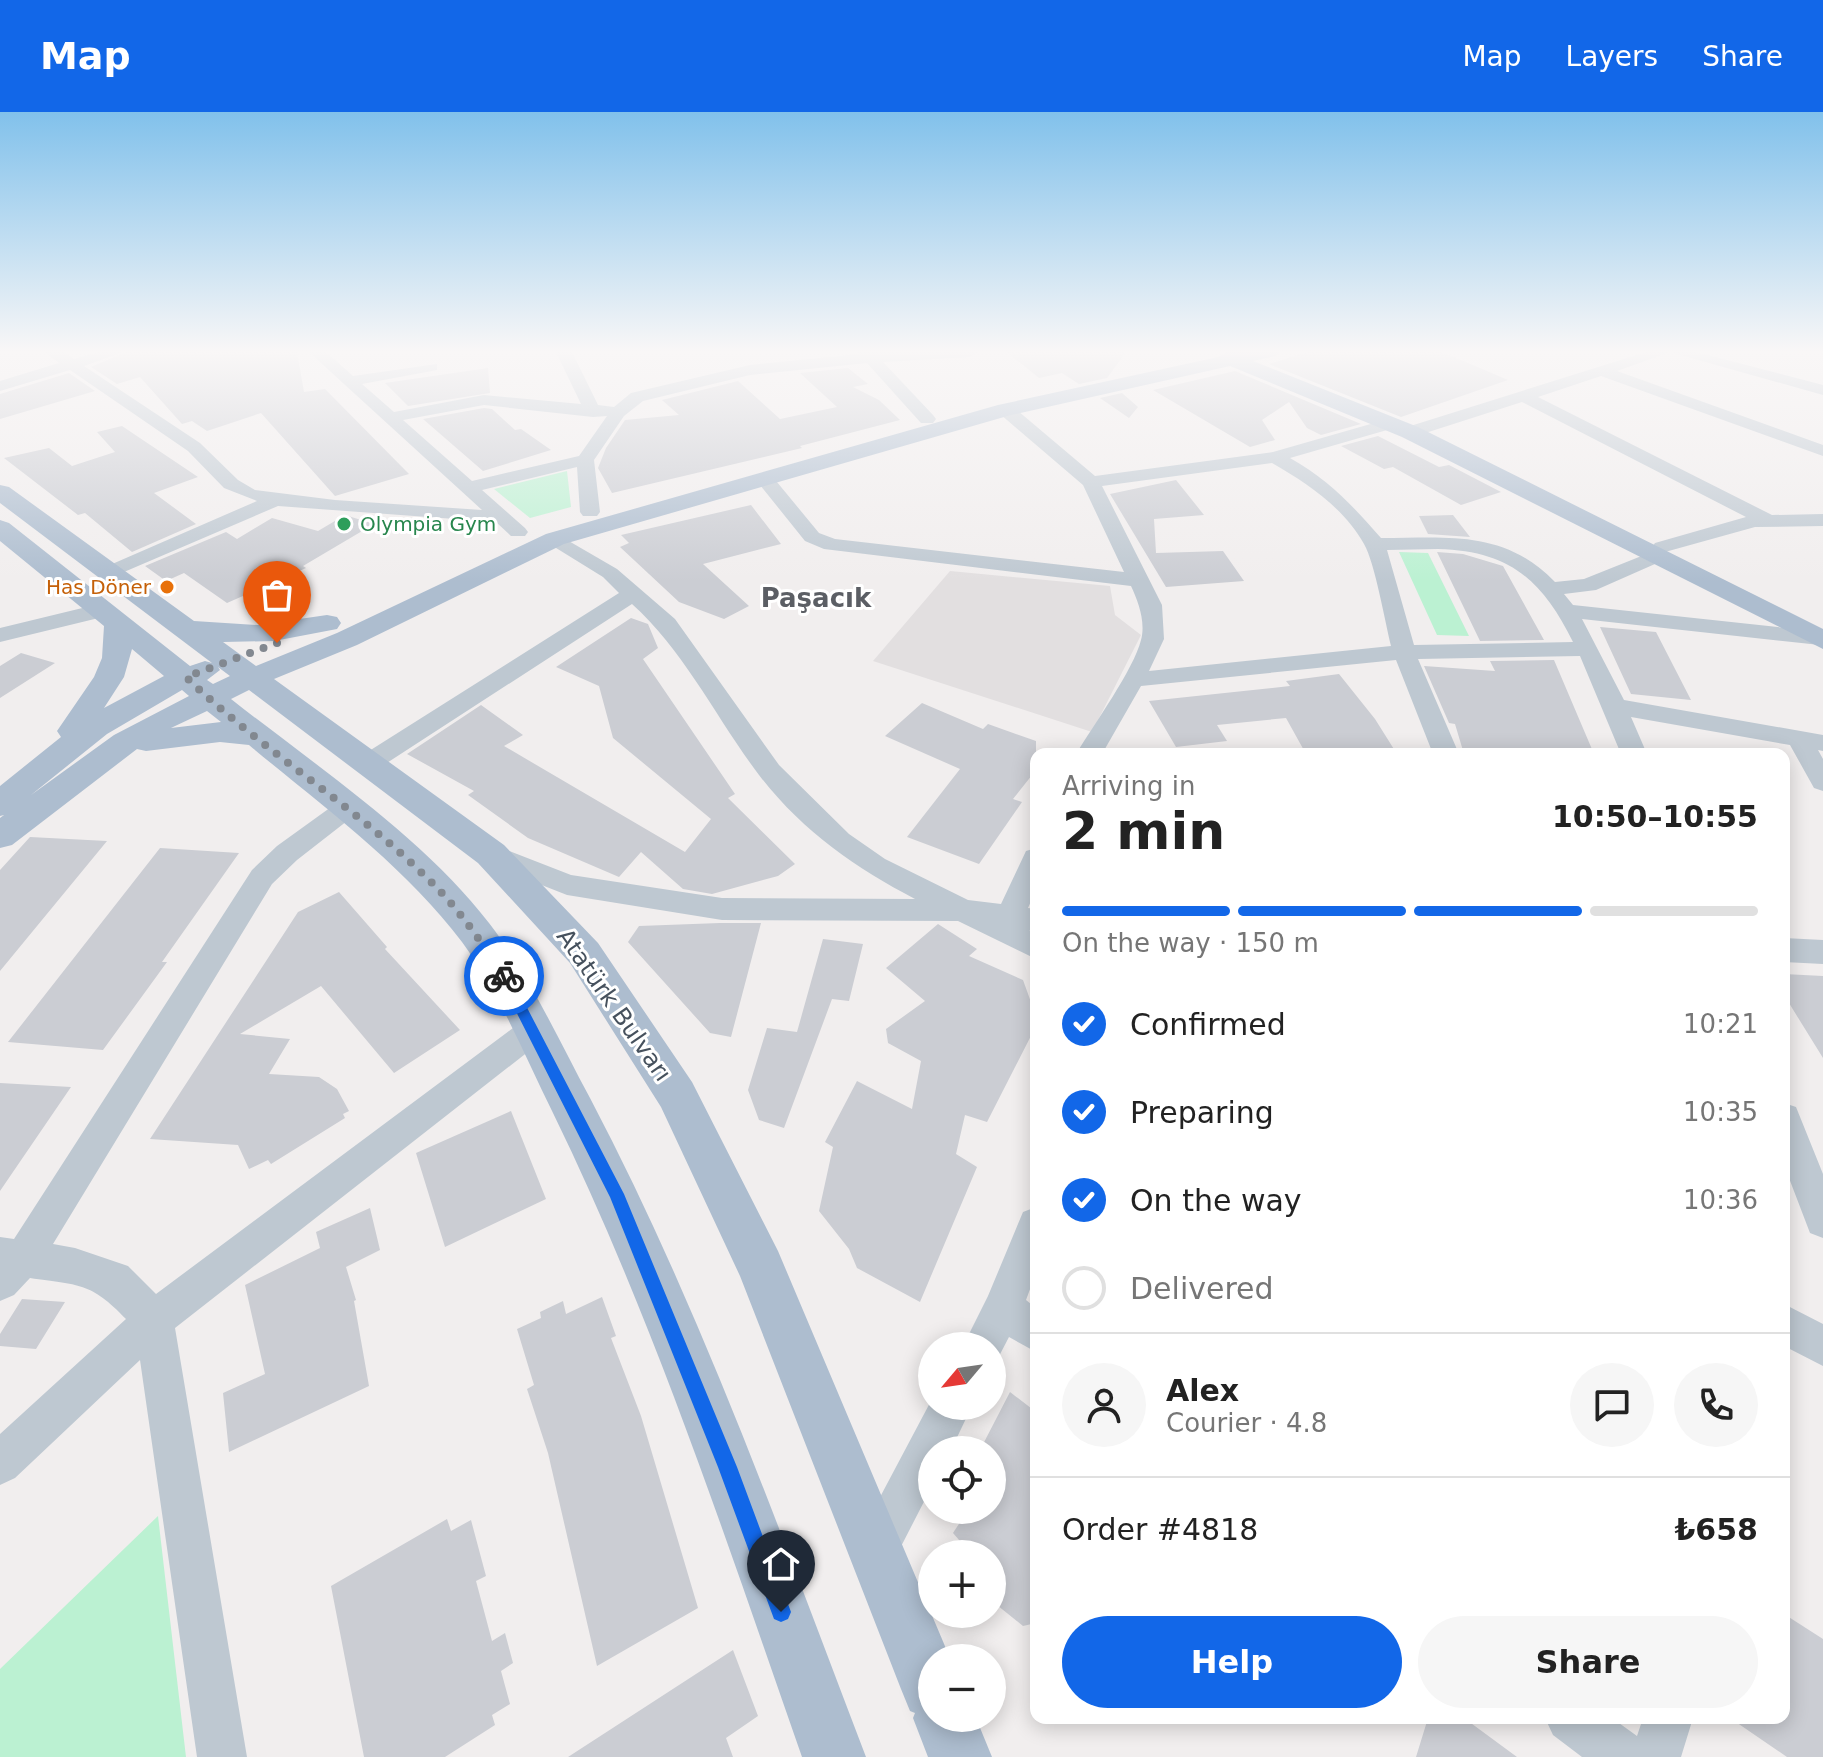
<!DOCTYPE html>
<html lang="en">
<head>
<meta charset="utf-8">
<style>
  :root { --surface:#fff; --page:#f6f6f6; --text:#222; --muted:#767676; --line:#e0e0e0; --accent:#1267e8 }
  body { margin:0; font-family:"DejaVu Sans",sans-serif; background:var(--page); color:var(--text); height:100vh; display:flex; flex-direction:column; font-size:30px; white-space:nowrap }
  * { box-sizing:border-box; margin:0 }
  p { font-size:26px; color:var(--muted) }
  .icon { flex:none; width:44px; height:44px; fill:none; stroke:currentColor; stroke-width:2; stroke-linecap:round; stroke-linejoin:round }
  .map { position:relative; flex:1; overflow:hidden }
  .details { position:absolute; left:1030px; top:636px; width:760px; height:976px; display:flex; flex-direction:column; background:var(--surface); border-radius:16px; box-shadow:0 4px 20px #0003 }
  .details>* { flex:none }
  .needle { width:52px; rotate:241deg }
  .buttons { position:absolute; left:918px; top:1220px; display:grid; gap:16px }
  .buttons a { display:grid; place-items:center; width:88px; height:88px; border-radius:50%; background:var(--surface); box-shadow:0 4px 20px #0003; font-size:40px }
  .pin { position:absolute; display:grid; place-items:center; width:68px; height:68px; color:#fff; margin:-82px -34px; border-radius:50% 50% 50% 0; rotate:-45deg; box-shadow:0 0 8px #0007 }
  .pin .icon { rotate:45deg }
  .courier { position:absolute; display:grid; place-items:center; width:80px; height:80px; margin:-40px; border:6px solid #1267e8; border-radius:50%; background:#fff; color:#222; box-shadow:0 2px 10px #0007 }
  .overview em { font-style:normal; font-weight:800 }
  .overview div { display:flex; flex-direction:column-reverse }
  .overview { display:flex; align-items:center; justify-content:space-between; height:136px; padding:0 32px }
  h1 { font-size:52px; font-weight:800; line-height:60px }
  .bar { display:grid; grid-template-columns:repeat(4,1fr); gap:12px 8px; align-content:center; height:96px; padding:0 32px }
  .bar i { height:10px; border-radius:6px; background:var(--line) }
  .bar .on { background:var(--accent) }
  .bar p { grid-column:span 4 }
  .line { display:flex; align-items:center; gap:20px; padding:0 32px; border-top:2px solid var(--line) }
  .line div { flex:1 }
  .round { display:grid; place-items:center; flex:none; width:84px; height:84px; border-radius:42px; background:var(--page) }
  ol { padding:0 32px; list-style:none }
  li { display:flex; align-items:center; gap:24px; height:88px }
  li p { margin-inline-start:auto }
  li .icon { padding:8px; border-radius:50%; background:var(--accent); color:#fff; stroke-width:4 }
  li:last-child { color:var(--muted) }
  li i { width:44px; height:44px; border:4px solid var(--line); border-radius:50% }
  .button { display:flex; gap:16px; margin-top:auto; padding:16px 32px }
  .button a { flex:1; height:92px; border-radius:48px; background:var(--accent); color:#fff; font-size:32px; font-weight:800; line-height:92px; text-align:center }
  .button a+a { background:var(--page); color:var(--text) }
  header { display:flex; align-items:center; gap:48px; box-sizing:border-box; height:112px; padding:0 40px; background:var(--accent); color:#fff }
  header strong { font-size:38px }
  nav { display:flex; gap:44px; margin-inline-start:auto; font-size:28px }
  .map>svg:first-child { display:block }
  .education { fill:#e2dfe0 }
  .green { fill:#bbf1d2 }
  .building { fill:#cbcdd3 }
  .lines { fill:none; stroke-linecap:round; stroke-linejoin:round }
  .minor { fill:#bec8d1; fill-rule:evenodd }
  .major { fill:#adbdcf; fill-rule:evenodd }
  .route { fill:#1267e8 }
  .done { stroke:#828890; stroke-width:8; stroke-dasharray:0 14.4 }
  .leisure-dot { fill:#2e9e5b; stroke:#fff; stroke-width:3 }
  .food-dot { fill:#e8710a; stroke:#fff; stroke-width:3 }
  .labels { text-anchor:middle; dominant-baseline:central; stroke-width:6; stroke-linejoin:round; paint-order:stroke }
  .far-leisure-label { font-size:20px; fill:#27864d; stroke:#fff; text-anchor:start }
  .far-food-label { font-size:20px; fill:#c56008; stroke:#fff; text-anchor:end }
  .street-label { font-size:24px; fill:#46515d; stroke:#fff }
  .far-district-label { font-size:26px; font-weight:bold; fill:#5b5e64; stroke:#fff }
</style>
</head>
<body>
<header>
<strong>Map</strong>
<nav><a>Map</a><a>Layers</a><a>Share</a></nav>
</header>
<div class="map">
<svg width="1823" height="1645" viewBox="0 0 1823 1645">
  <rect width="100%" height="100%" fill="#f1eeee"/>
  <path class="education" d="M950,459L1110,474L1115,503L1141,523L1092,620L873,549Z"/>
  <path class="green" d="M567,359L571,395L530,406L494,377Z
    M1399,440L1428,441L1469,524L1437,523Z
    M158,1404L186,1645H0V1557Z"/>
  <path class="building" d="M126,240H297L304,280L325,277L409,362L335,384L261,301L207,319L192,309L182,312L140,265L117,272L91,255Z
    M1007,240H1126L1107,266L1079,272L1062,261L1039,266Z
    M1307,240H1442L1508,268L1401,305L1269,252Z
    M488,256L490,281L408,294L385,271Z
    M848,256L868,272L853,275L879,288L900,308L800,334L802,336L612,381L598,356L606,336L625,308L679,303L662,288L738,269L780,307L837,295L800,261Z
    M1235,259L1361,312L1321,323L1307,316L1289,290L1262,308L1275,328L1250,335L1153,278Z
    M69,261L95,279L0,307V282Z
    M1122,281L1138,295L1129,306L1100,286Z
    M484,296L492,297L515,318L521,317L551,338L483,359L423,307Z
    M122,314L198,365L154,381L196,412L132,440L85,401L78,403L4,346L49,336L72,354L115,340L97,320Z
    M1378,324L1439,355L1449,353L1501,380L1461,393L1393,355L1384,357L1341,334Z
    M1176,368L1204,403L1154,407L1156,441L1223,439L1244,469L1166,475L1110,382Z
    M751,393L781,432L703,452L749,494L724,507L679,490L620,435L629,431L621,423Z
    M345,403L374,412L303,454L306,456L227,491L184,461L166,469L145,454L226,420L237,427L272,406L318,419Z
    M1453,403L1470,425L1428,422L1419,404Z
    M1437,440L1463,442L1503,454L1544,528L1480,529Z
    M631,506L648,512L658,536L643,547L735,682L728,686L795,752L778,764L712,782L683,777L641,740L619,765L528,726L468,683L474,679L407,642L481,593L523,623L504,634L685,740L711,707L613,626L599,574L556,555Z
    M1600,515L1656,520L1691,588L1631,582Z
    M21,541L55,551L0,586V554Z
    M1554,548L1594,642H1464L1455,612L1449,611L1424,554L1495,559L1490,549Z
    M1339,562L1375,607L1397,642H1306L1286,606L1217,613L1227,629L1176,635L1149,589L1290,574L1286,569Z
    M922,591L983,617L988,612L1036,629V658L1013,687L1022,690L979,752L907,725L960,657L885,624Z
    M30,725L107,729L0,859V758Z
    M160,736L239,741L162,850H167L103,938L8,930Z
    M339,780L387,835L385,837L460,918L394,961L321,874L240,922L290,927L269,962L319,965L337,977L349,999L343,1002L345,1006L271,1052L268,1048L249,1057L238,1033L150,1027L298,800Z
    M720,811H761L731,925L710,921L628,830L639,814Z
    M938,812L977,837L969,844L1023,868L1036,904V914L987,1010L965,1003L956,1042L977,1055L920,1190L857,1156L849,1137L819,1099L833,1035L825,1030L857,969L912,997L921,949L888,931L886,917L925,889L886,856Z
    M823,827L863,832L849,889L832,887L784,1016L759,1008L748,978L767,916L797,920Z
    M1784,862L1823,864V946L1784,883Z
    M0,971L71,975L0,1079Z
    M511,999L546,1087L445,1135L416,1041Z
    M370,1096L380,1138L346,1155L356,1188L354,1189L369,1274L229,1340L223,1281L265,1262L245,1173L320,1136L316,1120Z
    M602,1185L616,1224L611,1226L641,1304L698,1496L597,1554L548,1341L527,1277L534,1273L517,1217L541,1206L540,1200L563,1189L566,1202Z
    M22,1187L65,1190L36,1237L0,1234V1222Z
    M1010,1280L1036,1300V1511L1023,1514L992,1489V1442H971L953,1421L968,1398H992V1338H980Z
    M447,1407L451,1419L471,1408L486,1464L476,1469L492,1529L505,1521L513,1551L501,1559L510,1592L492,1603L495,1613L445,1645H364L331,1474Z
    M1784,1502L1823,1527V1645H1787L1730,1606H1784Z
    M733,1538L758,1604L726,1626L733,1645H568Z
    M1428,1606H1464L1517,1645H1416Z"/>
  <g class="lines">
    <path class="minor" d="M45,240H64L74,247L98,240H123L84,254L200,331L238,368L255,378L335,388L482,398L309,240H326L353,264L437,252V258L362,272L394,300L484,283L581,292L556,240H572L598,293L614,295L631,281L750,253L859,242L857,240H978L970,245L883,250L933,303L936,307L933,311H921L867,251L750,263L643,289L624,304L594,348L600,400L597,404H583L580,400L577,355L482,378L525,416L528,420L525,424H511L496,410L278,394L110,466L100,460L103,456L257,389L224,376L188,339L70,258L0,279V269L59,251ZM484,293L593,305L607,304L579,344L472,369L403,308Z
      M1646,240H1696L1823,273V283L1670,240L1617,259L1823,333V344L1601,264L1538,285L1772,403L1823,402V414L1755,415L1665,440L1667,444L1664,448L1596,478L1564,482L1573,493L1823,520V532L1820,533L1582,507L1624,588L1823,623V639L1818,638L1823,647V679L1814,676L1790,633L1631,605L1647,642H1621L1580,544L1418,547L1459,642H1433L1396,548L1141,574L1102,642H1076C1093,614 1134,557 1141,528C1146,510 1138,489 1131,474L824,437L805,429L756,368L765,362L772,364L819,421L835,427L1124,460L1083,373L1000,302L998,298L1000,294H1012L1095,364L1273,340L1388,307L1397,312L1394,316L1290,346C1330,369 1351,392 1381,426C1447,426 1504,417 1555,470L1584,467L1654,439L1652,435L1655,431L1746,405L1522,290L1416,324H1404L1401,320L1404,316ZM1272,351C1307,371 1344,396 1364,432C1375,451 1385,510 1391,534L1149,559L1164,527L1162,493L1102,374ZM1438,437C1510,439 1542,468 1573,530L1414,533L1387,438Z
      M555,421L617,457L675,507L779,653L849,722L885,747L968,788L1001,792L1026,739L1036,736V778L1028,796L1036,797V819L1029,818L1036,822V847L958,809L722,808L567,783L481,749L477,742L481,735L491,732L571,763L722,786L915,787C855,756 801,718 759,663C716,606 685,540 632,492L376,658L367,660L358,658L354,652L358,646L619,481L603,465L548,431L545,427Z
      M103,491L114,498L111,503L0,530V516Z
      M347,687L356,690L360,696L356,702L297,748L272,772L53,1132L75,1136L128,1154L156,1182L521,910L532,906L543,910L548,919L543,928L175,1216L247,1645H197L140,1248L15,1366L0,1373V1322L126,1207C91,1170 78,1173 30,1166L14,1183L0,1189V1125L14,1127L252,758L277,734L338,690Z
      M1784,826L1823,828V852L1784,850Z
      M1784,991L1796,995L1823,1062V1126L1810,1121L1784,1053Z
      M1036,1095V1161L1026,1188L1036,1196V1240L1009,1225L997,1248L992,1250V1234H963L988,1184L1023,1100Z
      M1784,1192L1823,1212V1254L1784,1234Z
      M932,1287V1294H972L951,1338H932V1374L891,1454L875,1461L859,1454L852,1438Z
      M1545,1606H1612L1637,1624L1643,1606H1693L1681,1645H1582L1553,1623Z"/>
    <path class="major" d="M1227,240H1279L1276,244L1253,249L1418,315L1823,517V537L1402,325L1230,254L1011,303L564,432L357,533L274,567L504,733L598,831L692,970L778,1139L950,1546H932V1606H976L992,1645H928L913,1606L915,1601L910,1599L901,1577L740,1164L661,995L570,851L478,751L249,578L231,587C316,654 423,725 489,811C530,864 558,927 590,986C701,1197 781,1423 866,1645H802C726,1428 654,1208 553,1001C525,944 500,882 462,830C404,753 322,694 249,633L220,630L146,639L137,637L12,733L0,736V706L4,703L0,704V674L61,625L57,619L94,565L102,546L104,514L0,429V408L9,411L190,554L205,549L212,551L0,391V373L9,375L194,509L258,513L327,503L337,505L341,511L337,517L274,529L223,530L256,554L337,521L546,422L998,293L1218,245ZM132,537L164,564L104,596L124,565ZM218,555L230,564L213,572L207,568L220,558ZM182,578L189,584L114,623L31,683L107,622ZM207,599L221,610L171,616L173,615Z"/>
  </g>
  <linearGradient id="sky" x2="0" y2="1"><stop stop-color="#81c1eb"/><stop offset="0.51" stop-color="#f9f7f7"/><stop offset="1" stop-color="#f9f7f7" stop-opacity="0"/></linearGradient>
  <rect width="1823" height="470" fill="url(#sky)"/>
  <path class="route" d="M504,859L509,861L624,1082L737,1355L791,1500L788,1507L781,1510L774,1507L718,1355L610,1085L498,864Z"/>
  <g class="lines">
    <path class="done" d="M277,531L186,565C260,637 351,691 425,764C456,793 481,829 504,864"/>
  </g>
  <circle class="leisure-dot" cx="344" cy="412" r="8"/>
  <circle class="food-dot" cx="167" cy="475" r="8"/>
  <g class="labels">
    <g class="far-leisure-label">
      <text x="360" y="412">Olympia Gym</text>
    </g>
    <g class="far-food-label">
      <text x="151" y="475">Has Döner</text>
    </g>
    <g class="street-label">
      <text transform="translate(614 893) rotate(55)">Atatürk Bulvarı</text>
    </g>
    <g class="far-district-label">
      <text x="816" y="486">Paşacık</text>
    </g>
  </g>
</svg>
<div class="buttons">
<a><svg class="needle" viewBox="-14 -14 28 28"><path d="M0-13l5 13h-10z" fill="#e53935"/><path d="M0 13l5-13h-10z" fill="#767676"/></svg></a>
<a><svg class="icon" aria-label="locate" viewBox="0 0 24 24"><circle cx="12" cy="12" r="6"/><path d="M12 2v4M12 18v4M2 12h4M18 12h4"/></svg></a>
<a>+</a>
<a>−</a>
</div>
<div class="pin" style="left:277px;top:531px;background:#ea580c"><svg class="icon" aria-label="bag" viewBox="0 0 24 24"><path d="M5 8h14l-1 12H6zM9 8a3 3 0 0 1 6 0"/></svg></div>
<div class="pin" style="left:781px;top:1500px;background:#1f2937"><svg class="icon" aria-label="home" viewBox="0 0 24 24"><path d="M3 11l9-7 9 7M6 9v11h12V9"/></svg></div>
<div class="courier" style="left:504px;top:864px"><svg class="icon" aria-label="bike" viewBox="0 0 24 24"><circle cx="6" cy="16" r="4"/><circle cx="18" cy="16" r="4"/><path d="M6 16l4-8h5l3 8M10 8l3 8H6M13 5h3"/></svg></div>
<section class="details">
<div class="overview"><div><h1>2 min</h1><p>Arriving in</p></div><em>10:50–10:55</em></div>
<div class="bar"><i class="on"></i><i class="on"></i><i class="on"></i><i></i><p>On the way · 150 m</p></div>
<ol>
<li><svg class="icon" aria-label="check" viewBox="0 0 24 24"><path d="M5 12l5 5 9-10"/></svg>Confirmed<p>10:21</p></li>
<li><svg class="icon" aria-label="check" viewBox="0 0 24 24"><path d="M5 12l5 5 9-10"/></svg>Preparing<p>10:35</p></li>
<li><svg class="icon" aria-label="check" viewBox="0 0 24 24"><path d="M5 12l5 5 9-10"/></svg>On the way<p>10:36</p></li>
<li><i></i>Delivered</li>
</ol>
<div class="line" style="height:144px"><a class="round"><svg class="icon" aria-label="person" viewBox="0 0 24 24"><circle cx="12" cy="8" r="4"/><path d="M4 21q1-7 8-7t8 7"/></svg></a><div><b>Alex</b><p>Courier · 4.8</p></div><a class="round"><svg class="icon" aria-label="chat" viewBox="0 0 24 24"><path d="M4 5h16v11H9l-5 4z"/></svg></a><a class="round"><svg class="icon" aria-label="phone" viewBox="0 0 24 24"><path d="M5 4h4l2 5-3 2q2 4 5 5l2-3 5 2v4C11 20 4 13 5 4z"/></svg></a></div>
<div class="line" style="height:104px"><div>Order #4818</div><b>₺658</b></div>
<div class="button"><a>Help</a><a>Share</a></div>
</section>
</div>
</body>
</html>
